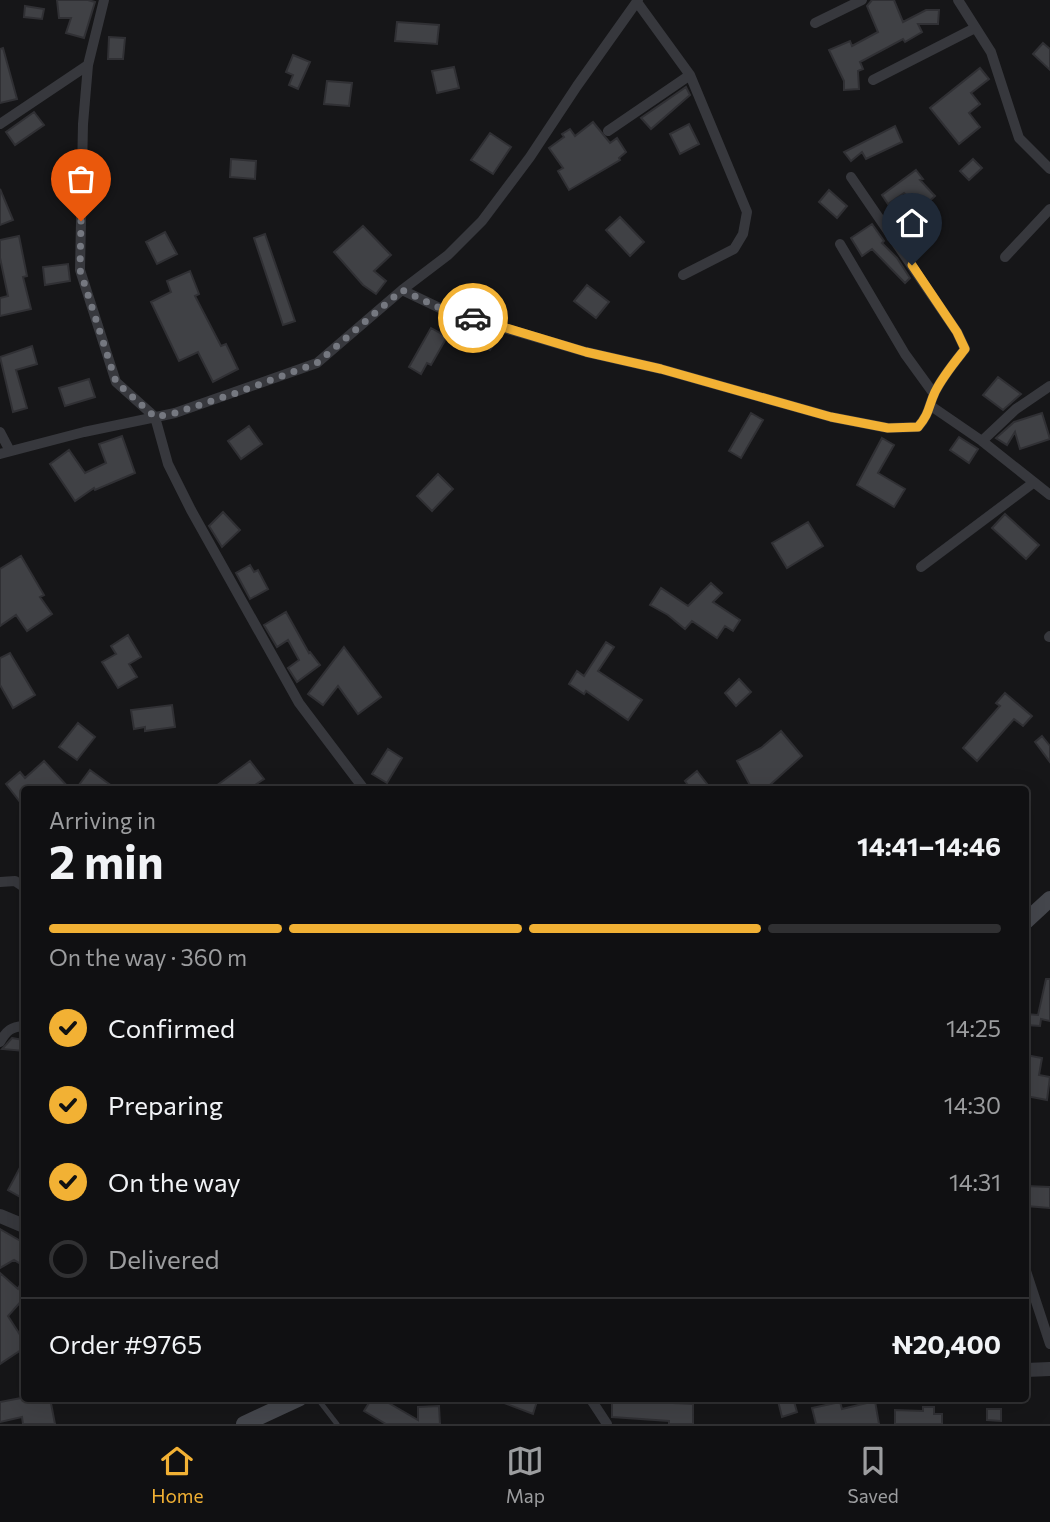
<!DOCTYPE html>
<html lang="en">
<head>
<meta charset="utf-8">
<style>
  :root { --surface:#101012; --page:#1e1e20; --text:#f1f3f6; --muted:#9c9d9f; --line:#303032; --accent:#f2b134 }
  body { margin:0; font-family:Commissioner,sans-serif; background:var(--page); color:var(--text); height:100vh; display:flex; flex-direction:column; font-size:26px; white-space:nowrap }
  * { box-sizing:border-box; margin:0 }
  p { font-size:23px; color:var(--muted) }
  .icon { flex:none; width:38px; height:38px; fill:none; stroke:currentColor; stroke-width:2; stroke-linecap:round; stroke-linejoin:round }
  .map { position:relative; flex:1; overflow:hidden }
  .drawer { position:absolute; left:21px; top:786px; width:1008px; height:616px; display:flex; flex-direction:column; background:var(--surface); border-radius:7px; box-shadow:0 7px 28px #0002,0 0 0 2px var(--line) }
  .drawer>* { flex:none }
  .pin { position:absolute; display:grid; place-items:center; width:60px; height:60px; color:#fff; margin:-72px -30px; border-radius:50% 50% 50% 0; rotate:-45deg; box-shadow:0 0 7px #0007 }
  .pin .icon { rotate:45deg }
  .courier { position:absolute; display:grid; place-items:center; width:70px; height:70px; margin:-35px; border:5px solid #f2b134; border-radius:50%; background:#fff; color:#222; box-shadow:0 2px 9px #0007 }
  .headline em { font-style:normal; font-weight:700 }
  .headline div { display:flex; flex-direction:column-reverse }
  .headline { display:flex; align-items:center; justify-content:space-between; height:119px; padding:0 28px }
  h1 { font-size:46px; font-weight:700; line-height:52px }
  .bar { display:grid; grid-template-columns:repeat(4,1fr); gap:10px 7px; align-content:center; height:84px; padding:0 28px }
  .bar i { height:9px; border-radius:5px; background:var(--line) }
  .bar .active { background:var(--accent) }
  .bar p { grid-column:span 4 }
  .line { display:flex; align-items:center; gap:18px; padding:0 28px; border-top:2px solid var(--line) }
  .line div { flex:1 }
  ol { padding:0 28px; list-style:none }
  li { display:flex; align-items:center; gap:21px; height:77px }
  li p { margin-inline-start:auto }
  li .icon { padding:7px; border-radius:50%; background:var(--accent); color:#111; stroke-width:4 }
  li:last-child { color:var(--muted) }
  li i { width:38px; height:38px; border:4px solid var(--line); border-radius:50% }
  .dock { display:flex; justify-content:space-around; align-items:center; height:98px; border-top:2px solid var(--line); background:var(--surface); font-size:19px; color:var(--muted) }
  .dock a { display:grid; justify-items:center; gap:4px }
  .dock .active { color:var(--accent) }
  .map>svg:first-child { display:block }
  .building { fill:#404145; stroke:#303034; stroke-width:2 }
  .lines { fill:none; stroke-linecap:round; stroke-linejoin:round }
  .service { stroke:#37383d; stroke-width:5 }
  .minor { stroke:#37383d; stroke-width:10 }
  .tertiary { stroke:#37383d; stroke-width:14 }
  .secondary { stroke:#45474d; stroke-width:16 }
  .done { stroke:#757880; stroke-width:7; stroke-dasharray:0 12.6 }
  .route { stroke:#f2b134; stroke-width:9 }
</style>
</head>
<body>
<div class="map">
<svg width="1050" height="1424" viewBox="0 0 1050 1424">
  <rect width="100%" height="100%" fill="#161618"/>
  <path class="building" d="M57,0H88L95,2L84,38L66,33L71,18H59Z
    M872,0H894L903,22L926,10H939L938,24H918L922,32L905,42L903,39L860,62L863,69L858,71L859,89L844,90V81L829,50L850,41L852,46L878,32L867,6Z
    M25,6L44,9L42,19L24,17Z
    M397,22L439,25L437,44L395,41Z
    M109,37L125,38L123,59H108Z
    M1043,43L1050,49V70L1033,54Z
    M3,48L17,99L0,103V49Z
    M293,55L310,62L298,89L289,85L293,75L286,72Z
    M454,67L459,88L437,93L432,71Z
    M980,68L989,79L971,93L980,104L969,113L980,127L959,144L930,108Z
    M327,81L352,83L349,106L324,104Z
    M686,87L690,95L651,129L641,118Z
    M34,112L44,125L15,145L6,132Z
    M593,122L610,143L617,138L626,152L619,158L620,160L569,190L558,171L563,168L549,148L564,137L562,134L570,129L575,136Z
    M689,124L699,144L680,154L670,134Z
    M895,126L902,142L866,159L862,152L851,161L844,152Z
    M490,133L511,147L493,174L471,160Z
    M231,159L256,161L255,179L230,177Z
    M973,159L982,168L969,180L960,171Z
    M916,170L923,179L920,180L935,196L920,210L904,193L888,204L882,195Z
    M0,189L13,220L0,225Z
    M829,190L847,206L837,218L819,202Z
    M620,217L644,242L630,256L606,230Z
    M872,224L884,241L882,243L897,258L910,278L905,283L872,249L862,256L851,238Z
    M363,226L391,255L374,271L386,281L376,294L363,285L334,252Z
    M165,232L177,254L157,264L146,242Z
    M265,234L295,321L283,325L254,238Z
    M19,236L27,276L23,277L31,309L0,316V298L8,296L0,258V240Z
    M68,264L70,281L45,285L43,267Z
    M190,271L199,294L195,296L221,346L226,344L238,369L213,382L198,352L179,361L151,302L171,292L167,281Z
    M587,285L609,302L596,318L574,301Z
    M465,325L481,330L497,340L490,350L461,331Z
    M431,328L447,337L431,365L427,363L421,374L409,367Z
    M32,346L37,364L16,370L27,408L13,412L0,357Z
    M998,377L1021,394L1003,410L983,395Z
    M89,379L95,397L65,406L59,388Z
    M751,413L763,420L741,458L729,451Z
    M1042,413L1050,439L1020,449L1015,432L1007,445L996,438L1014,422Z
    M249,426L262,444L241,459L228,441Z
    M122,436L135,473L95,490L94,488L75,501L50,464L69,450L85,473L106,463L99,444Z
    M959,437L978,449L969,463L950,450Z
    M882,438L894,445L878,473L905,489L894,507L857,485Z
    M438,474L453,489L432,511L417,496Z
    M223,512L240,530L222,547L209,526Z
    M1005,514L1039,545L1026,559L992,528Z
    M808,522L823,546L787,568L772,543Z
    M21,556L44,595L40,597L52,614L27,631L16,615L0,626V569Z
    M250,565L254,572L258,570L268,589L250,599L236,573Z
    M711,583L722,593L713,602L740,620L733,631L725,626L717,638L692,621L685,629L668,615L650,605L661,588L688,606Z
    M286,612L309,653L310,652L320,665L297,682L288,668L299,660L288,640L277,647L264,625Z
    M128,635L141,657L129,664L137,677L118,688L102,662L116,654L111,646Z
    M606,642L614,647L598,671L642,700L628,720L586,691L584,694L569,684L577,671L584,676Z
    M344,647L381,697L358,714L338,686L323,705L308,694Z
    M10,653L35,695L13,708L0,685V658Z
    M739,679L751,692L736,706L725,693Z
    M1005,693L1032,716L1023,726L1014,719L977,761L963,748L1000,706L996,703Z
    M172,705L175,727L145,731V727L134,729L131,710Z
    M78,723L95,737L77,760L59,747Z
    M781,731L802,756L771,784L777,789H752L737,761L761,748Z
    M1042,736L1050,746V762L1035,742Z
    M388,749L402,758L387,783L372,774Z
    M44,761L70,789H24V807L6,784L20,772L25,778Z
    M250,761L264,779L249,789H212Z
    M90,770L116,789H76Z
    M697,771L711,789H691L685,781Z
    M1046,979H1050V1021L1041,1019L1040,1026L1026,1025V1014L1038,1015Z
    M12,1038L24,1040V1051L2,1049Z
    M1026,1055L1042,1058L1039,1075L1050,1077L1047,1100L1026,1096Z
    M24,1160V1199L8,1190Z
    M1026,1186L1050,1187V1208L1026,1206Z
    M0,1229L24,1243V1266L14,1260L0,1268Z
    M0,1273L18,1289L24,1277V1298L8,1316L24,1341V1348L0,1364Z
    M21,1398H50L55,1424H23L22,1417L0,1422V1402Z
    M372,1398H380L418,1420V1407L439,1406L440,1424H386L364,1411Z
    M491,1398H538L533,1414Z
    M789,1398H793L797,1412L782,1417L778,1401Z
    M612,1400L693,1404V1424H669V1421L612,1417Z
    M875,1401L879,1424H816L812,1408L840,1402L842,1409Z
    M923,1407H934V1414H942V1424H895V1410L923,1411Z
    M987,1409H1001V1421L987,1420Z"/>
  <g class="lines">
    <path class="service" d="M317,1398L337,1424"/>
    <path class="minor" d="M958,0L991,52L1019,138L1050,169
      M637,2L690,75L747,212L743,234L734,249L683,275
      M815,23L862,0
      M88,65L83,124L80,270L116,382L155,417L168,464L191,510L299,703L364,789
      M873,80L975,28
      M0,124L88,65L104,0
      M608,131L690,75
      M840,244L905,354L934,394
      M1005,257L1050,209
      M402,290L446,311L586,352L661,369L831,417L888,428L918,427C930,413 928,407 935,392C943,376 954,363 965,349L957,332L851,177
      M931,406L982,441L1050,495
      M0,432L10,451
      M982,441L1016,409L1050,386
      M0,454L84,432L175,413L317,363L402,290L448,255L482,221L530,157L577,86L638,0
      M921,567L1033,483
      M1049,637L1050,636
      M0,882L15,881L24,887
      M0,1042C7,1030 11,1027 24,1026
      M1026,1271L1050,1344
      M590,1398L607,1424"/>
    <path class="tertiary" d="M0,1216L24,1226
      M1026,1370L1050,1369"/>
    <path class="secondary" d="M1026,921L1050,899
      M244,1424L300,1398"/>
  </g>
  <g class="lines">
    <path class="done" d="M81,221L80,270L116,382L155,417L175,413L236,393L317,363L402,290L446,311L473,318"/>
    <path class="route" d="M473,318L586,352L661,369L831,417L888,428L918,427C930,413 928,407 935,392C943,376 954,363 965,349L957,332L912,265"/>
  </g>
</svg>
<div class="pin" style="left:81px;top:221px;background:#ea580c"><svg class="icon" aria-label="bag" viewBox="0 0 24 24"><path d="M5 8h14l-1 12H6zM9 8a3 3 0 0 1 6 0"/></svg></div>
<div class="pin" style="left:912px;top:265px;background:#1f2937"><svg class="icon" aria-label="home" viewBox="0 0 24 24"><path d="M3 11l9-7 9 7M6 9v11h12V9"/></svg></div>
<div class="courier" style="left:473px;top:318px"><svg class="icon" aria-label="car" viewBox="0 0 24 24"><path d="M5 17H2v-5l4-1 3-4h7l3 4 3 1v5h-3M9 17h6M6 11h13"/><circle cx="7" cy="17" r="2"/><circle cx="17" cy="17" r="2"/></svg></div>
<section class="drawer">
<div class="headline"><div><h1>2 min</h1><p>Arriving in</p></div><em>14:41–14:46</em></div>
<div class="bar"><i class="active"></i><i class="active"></i><i class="active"></i><i></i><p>On the way · 360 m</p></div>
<ol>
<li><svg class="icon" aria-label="check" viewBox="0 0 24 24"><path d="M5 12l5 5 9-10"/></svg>Confirmed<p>14:25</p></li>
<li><svg class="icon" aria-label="check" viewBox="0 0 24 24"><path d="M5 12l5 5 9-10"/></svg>Preparing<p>14:30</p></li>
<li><svg class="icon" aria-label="check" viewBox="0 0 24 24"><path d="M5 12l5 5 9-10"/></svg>On the way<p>14:31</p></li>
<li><i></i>Delivered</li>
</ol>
<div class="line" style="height:91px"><div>Order #9765</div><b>₦20,400</b></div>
</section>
</div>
<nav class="dock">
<a class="active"><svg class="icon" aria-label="home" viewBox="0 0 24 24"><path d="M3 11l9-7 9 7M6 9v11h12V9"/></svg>Home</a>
<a><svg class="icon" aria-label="map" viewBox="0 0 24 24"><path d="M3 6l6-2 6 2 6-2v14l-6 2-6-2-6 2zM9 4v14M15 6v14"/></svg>Map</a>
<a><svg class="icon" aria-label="saved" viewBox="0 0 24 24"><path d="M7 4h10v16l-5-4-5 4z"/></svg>Saved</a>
</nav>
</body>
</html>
